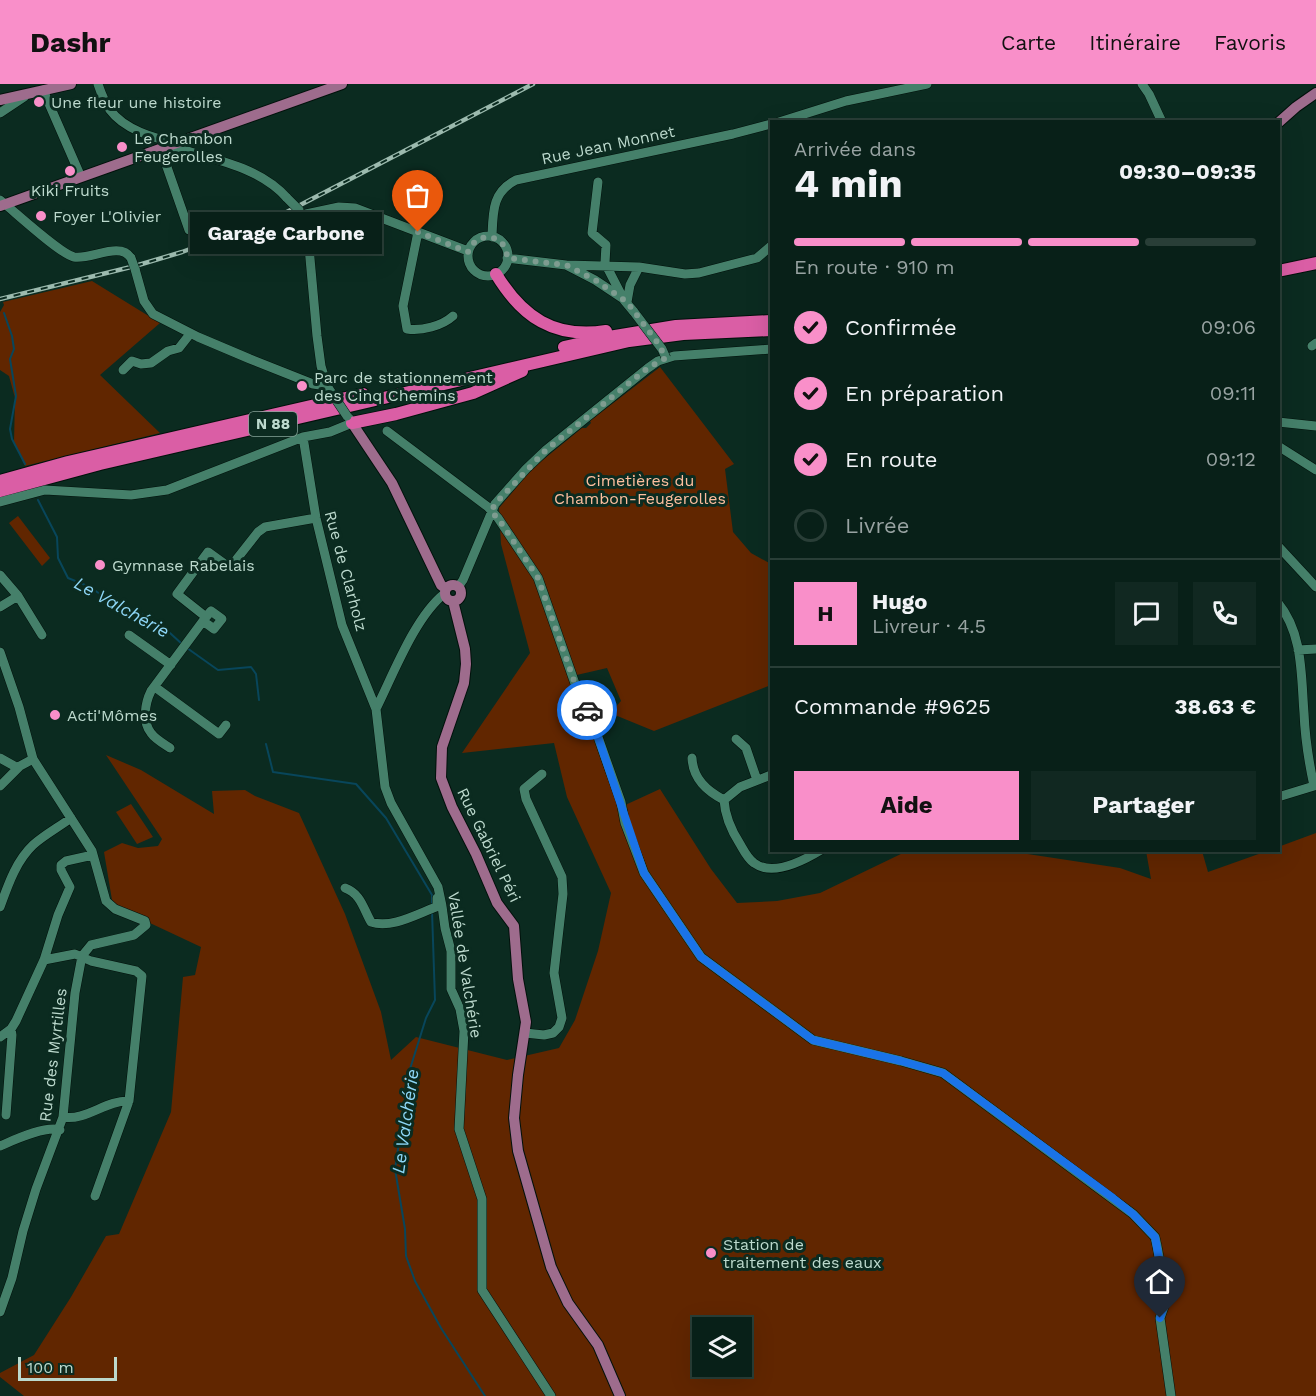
<!DOCTYPE html>
<html lang="fr">
<head>
<meta charset="utf-8">
<style>
  :root { --surface:#082018; --page:#112821; --text:#f1f3f6; --muted:#98a3a2; --line:#293e37; --accent:#f98fc9 }
  body { margin:0; font-family:"Work Sans",sans-serif; background:var(--page); color:var(--text); height:100vh; display:flex; flex-direction:column; font-size:22px; white-space:nowrap }
  * { box-sizing:border-box; margin:0 }
  p { font-size:20px; color:var(--muted) }
  .icon { flex:none; width:33px; height:33px; fill:none; stroke:currentColor; stroke-width:2; stroke-linecap:round; stroke-linejoin:round }
  .map { position:relative; flex:1; overflow:hidden }
  .details { position:absolute; left:770px; top:36px; width:510px; height:732px; display:flex; flex-direction:column; background:var(--surface); border-radius:0px; box-shadow:0 6px 24px #0002,0 0 0 2px var(--line) }
  .details>* { flex:none }
  .controls { position:absolute; left:692px; top:1233px; display:grid; gap:12px }
  .controls a { display:grid; place-items:center; width:60px; height:60px; border-radius:0px; background:var(--surface); box-shadow:0 6px 24px #0002,0 0 0 2px var(--line); font-size:30px }
  .scale { position:absolute; left:18px; bottom:15px; width:99px; box-sizing:border-box; padding-left:6px; border:3px solid #bcd9cd; border-top:0; font-size:16px; line-height:21px; white-space:nowrap; color:#bcd9cd; -webkit-text-stroke:4px #0b2b20; paint-order:stroke }
  .pin { position:absolute; display:grid; place-items:center; width:51px; height:51px; color:#fff; margin:-62px -26px; border-radius:50% 50% 50% 0; rotate:-45deg; box-shadow:0 0 6px #0007 }
  .pin .icon { rotate:45deg }
  .courier { position:absolute; display:grid; place-items:center; width:60px; height:60px; margin:-30px; border:4px solid #1a73e8; border-radius:50%; background:#fff; color:#222; box-shadow:0 2px 8px #0007 }
  .bubble { position:absolute; height:42px; border-radius:0px; background:var(--surface); box-shadow:0 6px 24px #0002,0 0 0 2px var(--line); font-size:20px; font-weight:700; line-height:42px; text-align:center }
  .head em { font-style:normal; font-weight:700 }
  .head div { display:flex; flex-direction:column-reverse }
  .head { display:flex; align-items:center; justify-content:space-between; height:102px; padding:0 24px }
  h1 { font-size:39px; font-weight:700; line-height:45px }
  .bar { display:grid; grid-template-columns:repeat(4,1fr); gap:9px 6px; align-content:center; height:72px; padding:0 24px }
  .bar i { height:8px; border-radius:4px; background:var(--line) }
  .bar .current { background:var(--accent) }
  .bar p { grid-column:span 4 }
  .line { display:flex; align-items:center; gap:15px; padding:0 24px; border-top:2px solid var(--line) }
  .line div { flex:1 }
  .round { display:grid; place-items:center; flex:none; width:63px; height:63px; border-radius:0px; background:var(--page) }
  ol { padding:0 24px; list-style:none }
  li { display:flex; align-items:center; gap:18px; height:66px }
  li p { margin-inline-start:auto }
  li .icon { padding:6px; border-radius:50%; background:var(--accent); color:#111; stroke-width:4 }
  li:last-child { color:var(--muted) }
  li i { width:33px; height:33px; border:3px solid var(--line); border-radius:50% }
  .cta { display:flex; gap:12px; margin-top:auto; padding:12px 24px }
  .cta a { flex:1; height:69px; border-radius:0px; background:var(--accent); color:#111; font-size:24px; font-weight:700; line-height:69px; text-align:center }
  .cta a+a { background:var(--page); color:var(--text) }
  header { display:flex; align-items:center; gap:36px; box-sizing:border-box; height:84px; padding:0 30px; background:var(--accent); color:#111 }
  header strong { font-size:28px }
  nav { display:flex; gap:33px; margin-inline-start:auto; font-size:21px }
  .map>svg:first-child { display:block }
  .green { fill:#612600; fill-rule:evenodd }
  .lines { fill:none; stroke-linecap:round; stroke-linejoin:round }
  .stream { stroke:#08465b; stroke-width:2 }
  .minor-casing { stroke:#02110b; stroke-width:10 }
  .major-casing { stroke:#02110b; stroke-width:12 }
  .highway-casing { stroke:#02110b; stroke-width:14 }
  .minor { stroke:#45806a; stroke-width:9 }
  .major { stroke:#9e6c8d; stroke-width:10 }
  .highway { stroke:#da5ea5; stroke-width:12 }
  .rail-casing { stroke:#9cbaae; stroke-width:4.5 }
  .rail { stroke:#0b2b20; stroke-width:2; stroke-dasharray:7; stroke-linecap:butt }
  .minor-bridge-casing { stroke:#02110b; stroke-width:10; stroke-linecap:butt }
  .minor-bridge { stroke:#45806a; stroke-width:9 }
  .done { stroke:#7e9c90; stroke-width:6; stroke-dasharray:0 10.8 }
  .route { stroke:#1a73e8; stroke-width:8 }
  .poi-dot { fill:#f98fc9; stroke:#0b2b20; stroke-width:2 }
  .labels { text-anchor:middle; dominant-baseline:central; stroke-width:6; stroke-linejoin:round; paint-order:stroke }
  .shield { fill:#0b2b20; stroke:#87a599; stroke-width:1.5 }
  .shield-label { font-size:15px; font-weight:bold; fill:#bcd9cd }
  .poi-label { font-size:16px; fill:#bcd9cd; stroke:#0b2b20; text-anchor:start }
  .street-label { font-size:16px; fill:#bcd9cd; stroke:#0b2b20 }
  .park-label { font-size:16px; fill:#fdbe9e; stroke:#0b2b20 }
  .water-label { font-size:18px; font-style:italic; fill:#8dd6f6; stroke:#0b2b20 }
</style>
</head>
<body>
<header>
<strong>Dashr</strong>
<nav><a>Carte</a><a>Itinéraire</a><a>Favoris</a></nav>
</header>
<div class="map">
<svg width="1316" height="1312" viewBox="0 0 1316 1312">
  <rect width="100%" height="100%" fill="#0b2b20"/>
  <path class="green" d="M92,197L160,239L100,291L160,349L25,382L14,358L15,314L9,292L0,286V228L4,221L3,218Z
    M660,283L734,380L725,385L733,448L751,469L771,480V601L654,647L610,629L621,617L607,584L568,593L594,647L623,722L660,705L711,785L737,819L777,817L820,809L905,768L914,767H1007L1120,784L1151,795L1146,767H1202L1208,788L1267,767L1278,766V763L1316,749V1312H24L0,1293V1289L34,1271L71,1213L106,1152L119,1150L171,1028L183,893L195,891L201,863L118,824L112,816L104,768L122,759L138,764L158,762L162,755L106,671L141,686L214,730L212,707L245,706L255,712L299,729L345,830L381,928L391,976L416,953L507,976L559,964L575,936L598,867L611,809L567,713L554,659L462,669L530,569L501,460L499,424L533,384L582,344H586L591,339L590,337ZM702,1244H741V1282H702Z
    M18,432L50,474L42,482L9,439Z
    M131,720L153,753L137,760L116,728Z"/>
  <g class="lines">
    <path class="stream" d="M4,229L12,252L14,265L10,275L16,312L10,345L12,355L25,380
      M38,416L57,453L58,474L68,494L90,503L120,524L147,532L159,539L182,560
      M187,564L218,586L251,583L256,590L259,616
      M266,660L273,688L356,700L386,734L432,811V821
      M432,827L435,916L426,934L410,985L395,1085L405,1145L406,1172L415,1197L441,1244L485,1312"/>
    <g class="minor-casing">
      <path id="minor" d="M98,0C101,9 105,19 110,26C124,45 154,55 176,58
        M1142,0L1149,10L1162,38
        M43,6L81,93
        M0,29L24,13
        M779,38L846,17L927,0
        M171,62C209,75 258,81 287,114
        M161,66L189,146
        M598,98L592,149L606,161L605,179L607,183L624,216L634,228
        M0,116C14,127 60,170 74,173C91,176 120,157 131,174
        M306,130L339,123L355,124L468,167
        M418,148L403,222L407,245C422,247 442,242 453,232
        M468 172a20 20 0 1 1 40 0a20 20 0 1 1-40 0Z
        M492,153C493,128 492,108 516,96L733,50L771,40
        M507,174L566,181L595,196L622,214
        M566,181L639,183L685,190L699,189L757,174L771,162
        M135,185L144,217L153,230L198,253L250,275L313,300L327,302L321,282L317,252L306,130
        M627,218L630,201L639,183
        M1312,262L1316,259
        M123,286L132,277L141,280L151,279L168,267L179,264L190,250
        M1278,338L1316,342
        M387,347L488,423L498,434L538,494L579,611L598,653L621,718L625,739L644,789L701,873L813,956L901,977L943,989L1133,1130L1155,1153L1157,1162L1165,1206V1220L1160,1234L1171,1312
        M303,353L316,434L342,541L376,625L385,703L391,719L438,803L442,822L445,844L451,867V905L460,925L464,947L459,1045L482,1115V1206L551,1312
        M1278,362L1316,386
        M0,418L45,406L131,411L167,406L303,353L330,348L352,339L349,334
        M1278,462L1316,503
        M0,491L18,512
        M458,503L463,496L495,420L526,385L546,366L648,284L658,277L674,272L771,265
        M1278,519C1303,549 1301,591 1304,629C1305,653 1309,679 1314,702L1278,713
        M0,523L18,512L42,551
        M203,537L214,545L222,535L211,527L206,533
        M129,551L171,581
        M1298,566L1316,565
        M0,568L19,623L33,675L92,767L106,817L115,825L145,837L146,841L134,851L91,861L82,872L75,909L63,1033L36,1105L23,1147L12,1194L0,1228
        M155,603L219,650L226,641
        M376,625C393,591 415,533 444,510
        M736,655L746,664L757,696
        M170,664C164,660 155,655 151,649C142,638 145,619 151,607L206,533L177,510L208,468L226,481H232L258,448L265,443L316,434
        M0,674L18,684
        M692,674C693,695 707,707 724,716L740,703L771,691
        M0,702L20,682L33,675
        M724,716C725,733 731,746 740,760C744,767 748,775 754,779C773,793 803,777 821,766
        M345,804C361,810 363,824 371,838C391,845 417,830 436,823L437,822V814
        M0,823C8,801 16,777 33,761C44,751 59,743 71,734
        M44,876L75,870L91,877L136,887L142,892L129,1017L95,1112
        M525,949L544,951L553,949L559,943L562,934L554,889L563,810L562,793L526,715L524,705L542,690
        M0,953L11,945L16,937L44,876L58,831L70,803L61,786V781L66,777L93,771
        M6,1031L12,951L11,945
        M63,1033C86,1037 106,1016 129,1017
        M0,1062C14,1056 46,1041 60,1046"/>
    </g>
    <g class="major-casing">
      <path id="major" d="M0,16L71,0
        M1278,39L1296,23L1316,9
        M0,122L342,0
        M352,339L392,399L441,501L446,505
        M445 509a8 8 0 1 1 16 0a8 8 0 1 1-16 0Z
        M453,517L465,565L466,580L464,599L442,663L441,694L452,723L476,770L497,819L514,842L518,895L526,938L518,991L514,1034L518,1067L551,1183L568,1219L598,1261L620,1312"/>
    </g>
    <g class="highway-casing">
      <path id="highway" d="M1278,187L1316,179
        M496,190C522,233 554,255 606,247
        M564,263L609,253L676,242L771,237
        M352,339L396,330L473,309L522,287
        M0,397L68,378L363,310
        M0,407L100,380L629,257L683,250L771,246"/>
    </g>
    <use href="#minor" class="minor"/>
    <use href="#major" class="major"/>
    <use href="#highway" class="highway"/>
    <g class="rail-casing">
      <path id="rail" d="M0,215L135,182L182,168L281,131L533,0"/>
    </g>
    <use href="#rail" class="rail"/>
    <g class="minor-bridge-casing">
      <path id="minor-bridge" d="M287,114L299,126
        M131,174L135,185
        M634,228L662,265L666,274
        M327,302L347,332"/>
    </g>
    <use href="#minor-bridge" class="minor-bridge"/>
  </g>
  <g class="lines">
    <path class="done" d="M418,148L468,168C477,145 507,150 507,174L566,181L595,196L627,218L657,258L666,274L648,284L546,366L495,420L491,428L498,434L538,494L579,611L587,626"/>
    <path class="route" d="M587,626L598,653L644,789L701,873L813,956L901,977L943,989L1113,1114L1133,1130L1155,1153L1165,1206V1220L1160,1234"/>
  </g>
  <g class="poi-dot">
    <circle cx="39" cy="18" r="6"/>
    <circle cx="122" cy="63" r="6"/>
    <circle cx="70" cy="87" r="6"/>
    <circle cx="41" cy="132" r="6"/>
    <circle cx="302" cy="302" r="6"/>
    <circle cx="100" cy="481" r="6"/>
    <circle cx="55" cy="631" r="6"/>
    <circle cx="711" cy="1169" r="6"/>
  </g>
  <g class="labels">
    <rect class="shield" x="249" y="328" width="48" height="24" rx="4.5"/>
    <g class="shield-label">
      <text x="273" y="340">N 88</text>
    </g>
    <g class="poi-label">
      <text x="51" y="18">Une fleur une histoire</text>
      <text x="134" y="54">Le Chambon<tspan x="134" dy="18">Feugerolles</tspan></text>
      <text x="70" y="106" text-anchor="middle">Kiki Fruits</text>
      <text x="53" y="132">Foyer L'Olivier</text>
      <text x="314" y="293">Parc de stationnement<tspan x="314" dy="18">des Cinq Chemins</tspan></text>
      <text x="112" y="481">Gymnase Rabelais</text>
      <text x="67" y="631">Acti'Mômes</text>
      <text x="723" y="1160">Station de<tspan x="723" dy="18">traitement des eaux</tspan></text>
    </g>
    <g class="street-label">
      <text transform="translate(608 61) rotate(-12)">Rue Jean Monnet</text>
      <text transform="translate(346 487) rotate(75)">Rue de Clarholz</text>
      <text transform="translate(489 761) rotate(64)">Rue Gabriel Péri</text>
      <text transform="translate(465 881) rotate(81)">Vallée de Valchérie</text>
      <text transform="translate(53 971) rotate(-83)">Rue des Myrtilles</text>
    </g>
    <g class="park-label">
      <text x="640" y="396">Cimetières du<tspan x="640" dy="18">Chambon-Feugerolles</tspan></text>
    </g>
    <g class="water-label">
      <text transform="translate(122 523) rotate(29)">Le Valchérie</text>
      <text transform="translate(405 1037) rotate(-82)">Le Valchérie</text>
    </g>
  </g>
</svg>
<div class="controls">
<a><svg class="icon" aria-label="layers" viewBox="0 0 24 24"><path d="M12 4l9 5-9 5-9-5zM3 14l9 5 9-5"/></svg></a>
</div>
<div class="scale">100 m</div>
<div class="pin" style="left:418px;top:148px;background:#ea580c"><svg class="icon" aria-label="bag" viewBox="0 0 24 24"><path d="M5 8h14l-1 12H6zM9 8a3 3 0 0 1 6 0"/></svg></div>
<div class="pin" style="left:1160px;top:1234px;background:#1f2937"><svg class="icon" aria-label="home" viewBox="0 0 24 24"><path d="M3 11l9-7 9 7M6 9v11h12V9"/></svg></div>
<div class="courier" style="left:587px;top:626px"><svg class="icon" aria-label="car" viewBox="0 0 24 24"><path d="M5 17H2v-5l4-1 3-4h7l3 4 3 1v5h-3M9 17h6M6 11h13"/><circle cx="7" cy="17" r="2"/><circle cx="17" cy="17" r="2"/></svg></div>
<div class="bubble" style="left:190px;top:128px;width:192px">Garage Carbone</div>
<section class="details">
<div class="head"><div><h1>4 min</h1><p>Arrivée dans</p></div><em>09:30–09:35</em></div>
<div class="bar"><i class="current"></i><i class="current"></i><i class="current"></i><i></i><p>En route · 910 m</p></div>
<ol>
<li><svg class="icon" aria-label="check" viewBox="0 0 24 24"><path d="M5 12l5 5 9-10"/></svg>Confirmée<p>09:06</p></li>
<li><svg class="icon" aria-label="check" viewBox="0 0 24 24"><path d="M5 12l5 5 9-10"/></svg>En préparation<p>09:11</p></li>
<li><svg class="icon" aria-label="check" viewBox="0 0 24 24"><path d="M5 12l5 5 9-10"/></svg>En route<p>09:12</p></li>
<li><i></i>Livrée</li>
</ol>
<div class="line" style="height:108px"><b class="round" style="background:var(--accent);color:#111">H</b><div><b>Hugo</b><p>Livreur · 4.5</p></div><a class="round"><svg class="icon" aria-label="chat" viewBox="0 0 24 24"><path d="M4 5h16v11H9l-5 4z"/></svg></a><a class="round"><svg class="icon" aria-label="phone" viewBox="0 0 24 24"><path d="M5 4h4l2 5-3 2q2 4 5 5l2-3 5 2v4C11 20 4 13 5 4z"/></svg></a></div>
<div class="line" style="height:78px"><div>Commande #9625</div><b>38.63 €</b></div>
<div class="cta"><a>Aide</a><a>Partager</a></div>
</section>
</div>
</body>
</html>
